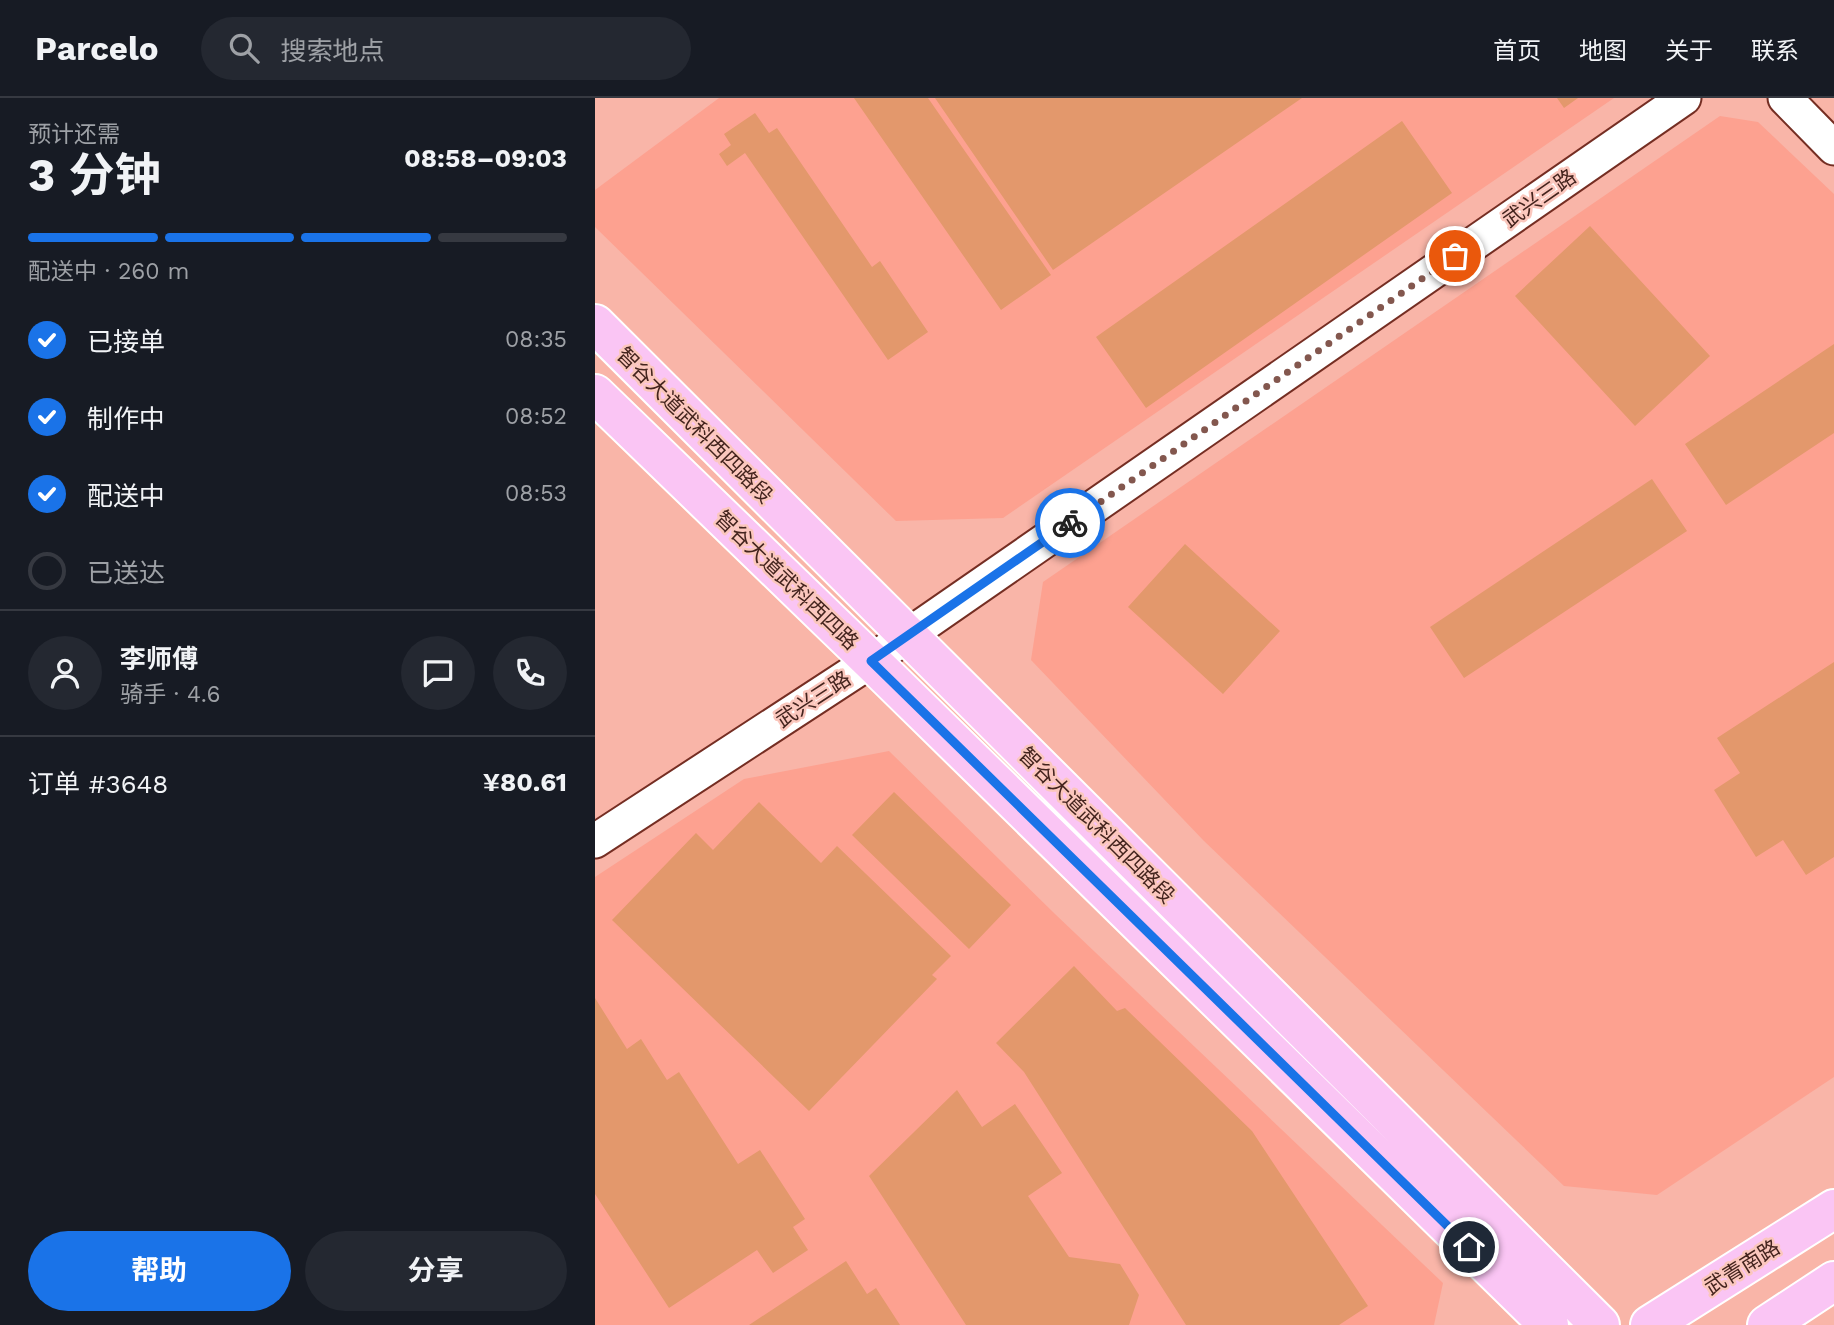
<!DOCTYPE html>
<html lang="zh">
<head>
<meta charset="utf-8">
<style>
  :root { --surface:#171b24; --page:#242831; --text:#f1f3f6; --muted:#9ea1a6; --line:#363941; --accent:#1a73e8 }
  body { margin:0; font-family:"Work Sans","Noto Sans SC",sans-serif; background:var(--page); color:var(--text); height:100vh; display:flex; flex-direction:column; font-size:26px; white-space:nowrap }
  * { box-sizing:border-box; margin:0 }
  p { font-size:23px; color:var(--muted) }
  .icon { flex:none; width:38px; height:38px; fill:none; stroke:currentColor; stroke-width:2; stroke-linecap:round; stroke-linejoin:round }
  .map { position:relative; flex:1; overflow:hidden }
  .panel { display:flex; flex-direction:column; background:var(--surface); width:595px }
  .panel>* { flex:none }
  .pin { position:absolute; display:grid; place-items:center; width:60px; height:60px; color:#fff; margin:-30px; border:4px solid #fff; border-radius:50%; box-shadow:0 2px 7px #0007 }
  .courier { position:absolute; display:grid; place-items:center; width:70px; height:70px; margin:-35px; border:5px solid #1a73e8; border-radius:50%; background:#fff; color:#222; box-shadow:0 2px 9px #0007 }
  .headline em { font-style:normal; font-weight:700 }
  .headline div { display:flex; flex-direction:column-reverse }
  .headline { display:flex; align-items:center; justify-content:space-between; height:119px; padding:0 28px }
  h1 { font-size:46px; font-weight:700; line-height:52px }
  .bar { display:grid; grid-template-columns:repeat(4,1fr); gap:10px 7px; align-content:center; height:84px; padding:0 28px }
  .bar i { height:9px; border-radius:5px; background:var(--line) }
  .bar .active { background:var(--accent) }
  .bar p { grid-column:span 4 }
  .line { display:flex; align-items:center; gap:18px; padding:0 28px; border-top:2px solid var(--line) }
  .line div { flex:1 }
  .round { display:grid; place-items:center; flex:none; width:74px; height:74px; border-radius:37px; background:var(--page) }
  ol { padding:0 28px; list-style:none }
  li { display:flex; align-items:center; gap:21px; height:77px }
  li p { margin-inline-start:auto }
  li .icon { padding:7px; border-radius:50%; background:var(--accent); color:#fff; stroke-width:4 }
  li:last-child { color:var(--muted) }
  li i { width:38px; height:38px; border:4px solid var(--line); border-radius:50% }
  .primary-button { display:flex; gap:14px; margin-top:auto; padding:14px 28px }
  .primary-button a { flex:1; height:80px; border-radius:42px; background:var(--accent); color:#fff; font-size:28px; font-weight:700; line-height:80px; text-align:center }
  .primary-button a+a { background:var(--page); color:var(--text) }
  header { display:flex; align-items:center; gap:42px; box-sizing:border-box; height:98px; padding:0 35px; background:var(--surface); border-bottom:2px solid var(--line) }
  header strong { font-size:33px }
  nav { display:flex; gap:38px; margin-inline-start:auto; font-size:24px }
  .search { width:490px; height:63px; background:var(--page); display:flex; align-items:center; gap:18px; box-sizing:border-box; padding:0 24px; border-radius:38px; color:var(--muted); font-size:26px }
  main { display:flex; flex:1; min-height:0 }
  .map>svg:first-child { display:block }
  .built { fill:#fda190 }
  .building { fill:#e3986c }
  .lines { fill:none; stroke-linecap:round; stroke-linejoin:round }
  .minor-casing { stroke:#752e23; stroke-width:37 }
  .major-casing { stroke:#fff; stroke-width:42 }
  .minor { stroke:#fff; stroke-width:33 }
  .major { stroke:#fac5f4; stroke-width:38 }
  .done { stroke:#83574e; stroke-width:7; stroke-dasharray:0 12.6 }
  .route { stroke:#1a73e8; stroke-width:9 }
  .labels { text-anchor:middle; dominant-baseline:central; stroke-width:5; stroke-linejoin:round; paint-order:stroke }
  .street-label { font-size:21px; fill:#44241e; stroke:#fbc7bd }
</style>
</head>
<body>
<header>
<strong>Parcelo</strong>
<div class="search"><svg class="icon" aria-label="search" viewBox="0 0 24 24"><circle cx="10" cy="10" r="6"/><path d="M15 15l6 6"/></svg>搜索地点</div>
<nav><a>首页</a><a>地图</a><a>关于</a><a>联系</a></nav>
</header>
<main>
<section class="panel">
<div class="headline"><div><h1>3 分钟</h1><p>预计还需</p></div><em>08:58–09:03</em></div>
<div class="bar"><i class="active"></i><i class="active"></i><i class="active"></i><i></i><p>配送中 · 260 m</p></div>
<ol>
<li><svg class="icon" aria-label="check" viewBox="0 0 24 24"><path d="M5 12l5 5 9-10"/></svg>已接单<p>08:35</p></li>
<li><svg class="icon" aria-label="check" viewBox="0 0 24 24"><path d="M5 12l5 5 9-10"/></svg>制作中<p>08:52</p></li>
<li><svg class="icon" aria-label="check" viewBox="0 0 24 24"><path d="M5 12l5 5 9-10"/></svg>配送中<p>08:53</p></li>
<li><i></i>已送达</li>
</ol>
<div class="line" style="height:126px"><a class="round"><svg class="icon" aria-label="person" viewBox="0 0 24 24"><circle cx="12" cy="8" r="4"/><path d="M4 21q1-7 8-7t8 7"/></svg></a><div><b>李师傅</b><p>骑手 · 4.6</p></div><a class="round"><svg class="icon" aria-label="chat" viewBox="0 0 24 24"><path d="M4 5h16v11H9l-5 4z"/></svg></a><a class="round"><svg class="icon" aria-label="phone" viewBox="0 0 24 24"><path d="M5 4h4l2 5-3 2q2 4 5 5l2-3 5 2v4C11 20 4 13 5 4z"/></svg></a></div>
<div class="line" style="height:91px"><div>订单 #3648</div><b>¥80.61</b></div>
<div class="primary-button"><a>帮助</a><a>分享</a></div>
</section>
<div class="map">
<svg width="1239" height="1227" viewBox="0 0 1239 1227">
  <rect width="100%" height="100%" fill="#f9b5a8"/>
  <path class="built" d="M124,0H1019L408,420L301,423L0,129V92Z
    M1125,18L1163,24L1239,96V979L1062,1097L969,1088L609,743L436,562L448,484Z
    M294,653L460,816L848,1185L839,1227H0V779L149,681Z"/>
  <path class="building" d="M259,0H333L456,177L406,212Z
    M340,0H707L458,172Z
    M962,0H983L969,10Z
    M160,15L174,35L182,30L277,169L285,163L333,234L293,262L150,55L132,68L124,56L136,47L129,36Z
    M807,23L857,95L551,310L501,239Z
    M995,128L1115,258L1040,328L920,198Z
    M1239,246V335L1131,407L1090,346Z
    M1057,381L1092,433L869,580L835,529Z
    M590,446L685,533L628,596L533,509Z
    M1239,564V759L1211,777L1188,742L1161,759L1119,692L1145,675L1122,640Z
    M299,694L416,807L374,851L257,737Z
    M164,704L226,765L242,748L356,858L337,877L342,881L214,1013L17,822L101,735L118,752Z
    M479,868L522,913L530,910L657,1033L773,1208L744,1227H591L429,974L401,945Z
    M0,900L32,951L46,941L72,982L84,974L143,1066L165,1052L210,1121L198,1129L213,1152L178,1175L162,1152L74,1210L0,1096Z
    M362,992L387,1029L420,1006L467,1075L433,1098L474,1159L525,1166L544,1197L534,1227H371L274,1078Z
    M251,1163L272,1196L281,1190L305,1227H154Z"/>
  <g class="lines">
    <g class="minor-casing">
      <path id="minor" d="M1190,0L1239,50
        M0,743L276,563L1089,0"/>
    </g>
    <g class="major-casing">
      <path id="major" d="M0,226L1005,1227
        M0,296L276,563L954,1227
        M1055,1227L1239,1111
        M1172,1227L1239,1183"/>
    </g>
    <use href="#minor" class="minor"/>
    <use href="#major" class="major"/>
  </g>
  <g class="lines">
    <path class="done" d="M475,425L860,158"/>
    <path class="route" d="M475,425L276,563L874,1149"/>
  </g>
  <g class="labels">
    <g class="street-label">
      <text transform="translate(944 100) rotate(-35)">武兴三路</text>
      <text transform="translate(100 327) rotate(45)">智谷大道武科西四路段</text>
      <text transform="translate(192 482) rotate(44)">智谷大道武科西四路</text>
      <text transform="translate(218 601) rotate(-33)">武兴三路</text>
      <text transform="translate(502 727) rotate(45)">智谷大道武科西四路段</text>
      <text transform="translate(1147 1169) rotate(-32)">武青南路</text>
    </g>
  </g>
</svg>
<div class="pin" style="left:860px;top:158px;background:#ea580c"><svg class="icon" aria-label="bag" viewBox="0 0 24 24"><path d="M5 8h14l-1 12H6zM9 8a3 3 0 0 1 6 0"/></svg></div>
<div class="pin" style="left:874px;top:1149px;background:#1f2937"><svg class="icon" aria-label="home" viewBox="0 0 24 24"><path d="M3 11l9-7 9 7M6 9v11h12V9"/></svg></div>
<div class="courier" style="left:475px;top:425px"><svg class="icon" aria-label="bike" viewBox="0 0 24 24"><circle cx="6" cy="16" r="4"/><circle cx="18" cy="16" r="4"/><path d="M6 16l4-8h5l3 8M10 8l3 8H6M13 5h3"/></svg></div>
</div>
</main>
</body>
</html>
